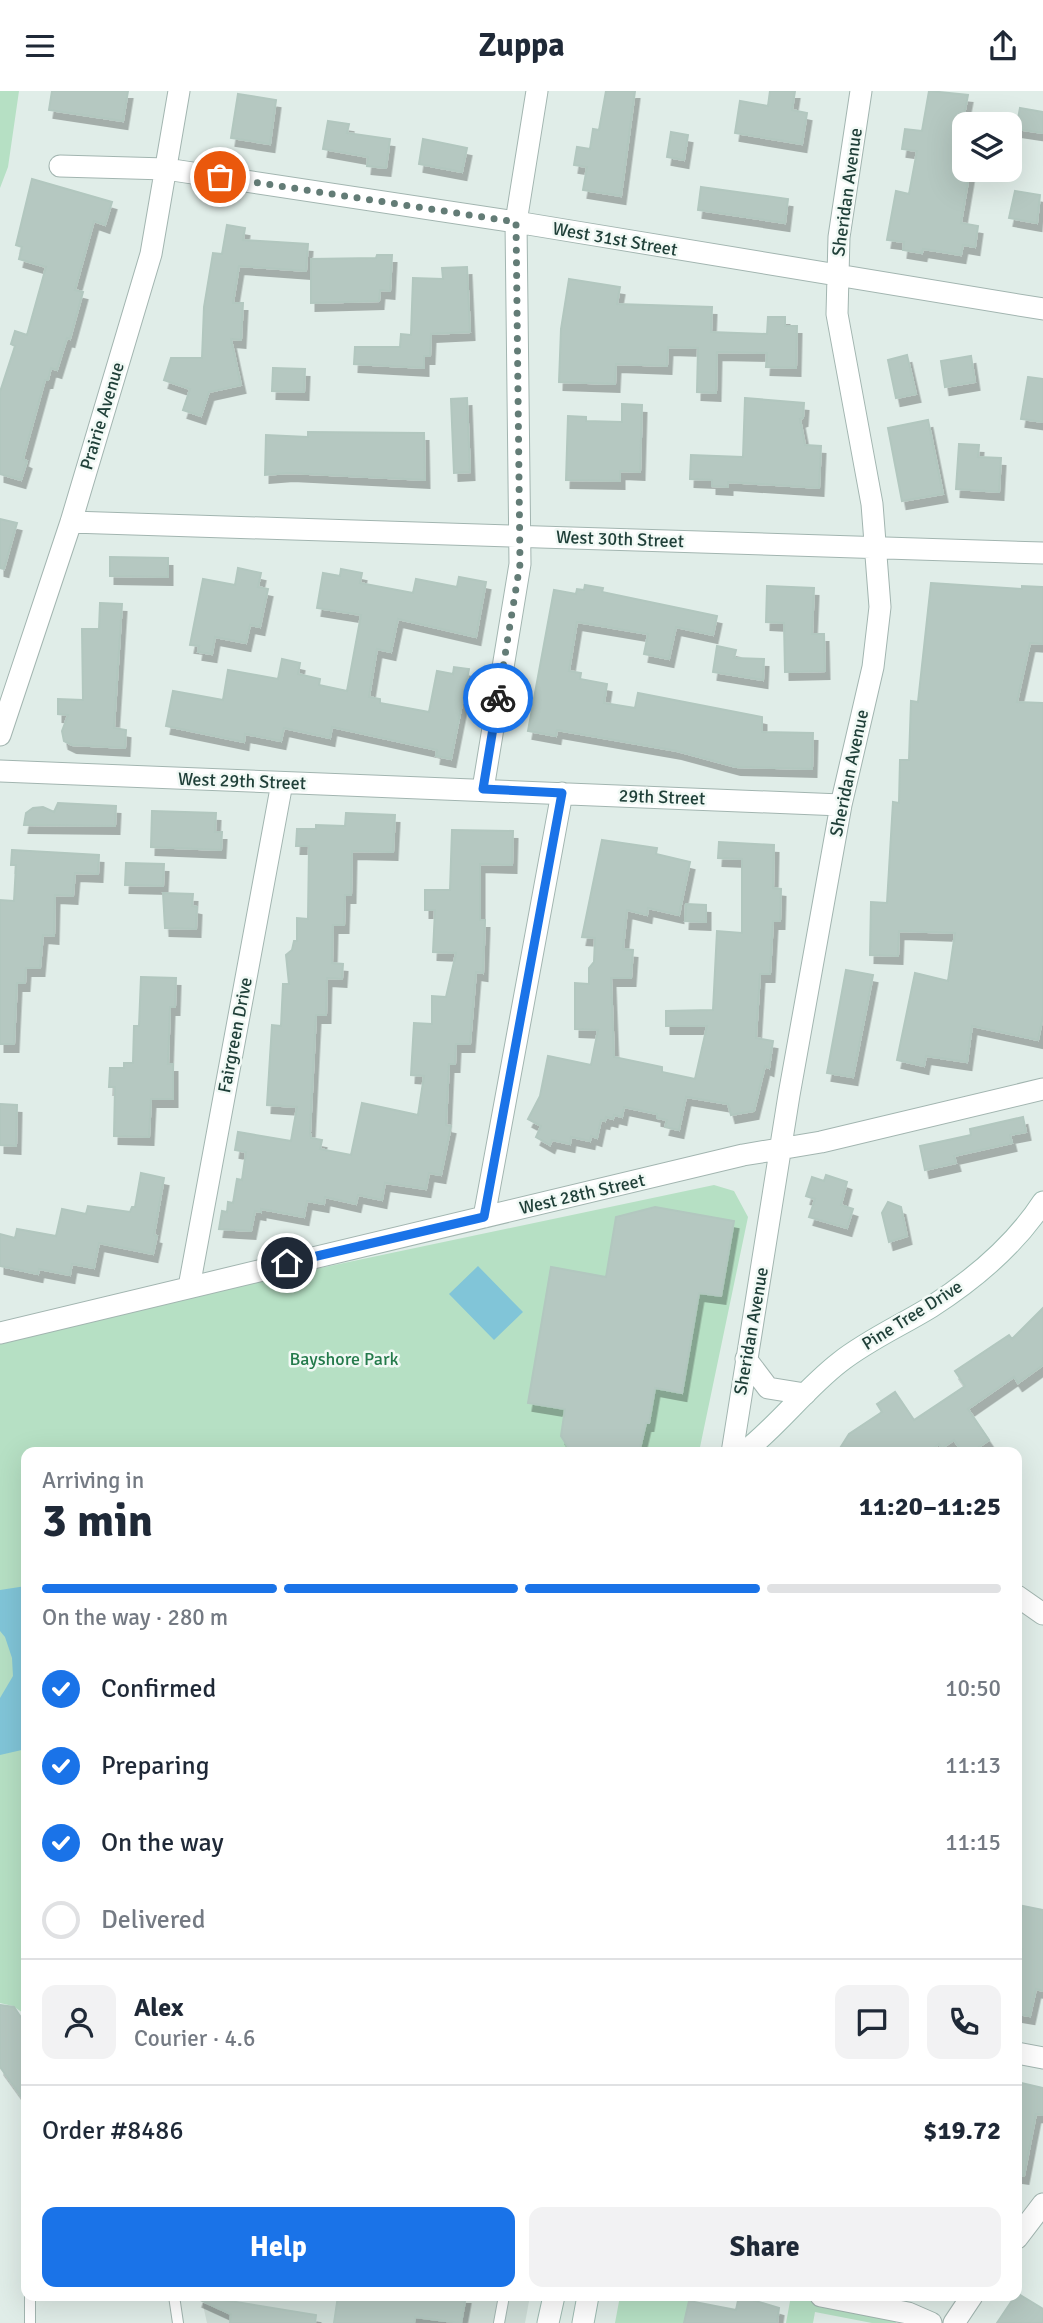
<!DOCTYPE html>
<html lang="en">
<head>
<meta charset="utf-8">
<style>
  :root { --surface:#fff; --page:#f2f2f3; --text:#1f2937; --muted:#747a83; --line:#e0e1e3; --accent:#1a73e8 }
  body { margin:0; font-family:Signika,sans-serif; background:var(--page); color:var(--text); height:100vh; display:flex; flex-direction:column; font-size:26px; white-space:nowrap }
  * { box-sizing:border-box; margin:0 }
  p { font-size:23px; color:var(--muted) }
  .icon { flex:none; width:38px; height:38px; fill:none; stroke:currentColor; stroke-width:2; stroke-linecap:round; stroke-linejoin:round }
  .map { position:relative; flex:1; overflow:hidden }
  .drawer { position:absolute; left:21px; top:1356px; width:1001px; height:854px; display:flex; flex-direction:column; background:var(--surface); border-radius:14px; box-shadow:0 7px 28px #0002 }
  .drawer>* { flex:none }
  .tools { position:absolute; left:952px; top:21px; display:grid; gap:14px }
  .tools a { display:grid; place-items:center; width:70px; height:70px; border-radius:14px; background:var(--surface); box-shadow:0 7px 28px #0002; font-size:35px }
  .pin { position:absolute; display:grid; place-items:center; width:60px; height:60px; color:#fff; margin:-30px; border:4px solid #fff; border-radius:50%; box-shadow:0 2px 7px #0007 }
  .courier { position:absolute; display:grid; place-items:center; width:70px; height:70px; margin:-35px; border:5px solid #1a73e8; border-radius:50%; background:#fff; color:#222; box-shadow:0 2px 9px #0007 }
  .head em { font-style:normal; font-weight:700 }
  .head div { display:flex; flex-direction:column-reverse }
  .head { display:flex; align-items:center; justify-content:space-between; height:119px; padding:0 21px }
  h1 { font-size:46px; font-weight:700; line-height:52px }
  .bar { display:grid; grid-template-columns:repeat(4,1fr); gap:10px 7px; align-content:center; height:84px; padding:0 21px }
  .bar i { height:9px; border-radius:5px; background:var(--line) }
  .bar .selected { background:var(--accent) }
  .bar p { grid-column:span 4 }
  .line { display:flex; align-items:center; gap:18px; padding:0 21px; border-top:2px solid var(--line) }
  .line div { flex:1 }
  .round { display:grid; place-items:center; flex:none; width:74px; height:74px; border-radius:14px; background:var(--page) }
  ol { padding:0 21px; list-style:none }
  li { display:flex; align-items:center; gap:21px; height:77px }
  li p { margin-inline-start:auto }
  li .icon { padding:7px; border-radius:50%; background:var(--accent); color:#fff; stroke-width:4 }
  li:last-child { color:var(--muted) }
  li i { width:38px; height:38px; border:4px solid var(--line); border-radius:50% }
  .primary-button { display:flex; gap:14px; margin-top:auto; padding:14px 21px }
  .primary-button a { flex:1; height:80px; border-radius:14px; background:var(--accent); color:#fff; font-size:28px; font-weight:700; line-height:80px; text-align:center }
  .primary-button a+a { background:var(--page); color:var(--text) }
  header { display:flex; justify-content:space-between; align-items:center; height:91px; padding:0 21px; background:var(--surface); font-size:32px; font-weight:700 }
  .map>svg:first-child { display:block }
  .built { fill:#ceddd7 }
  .green { fill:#b6e0c4 }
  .water { fill:#81c5d8 }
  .building { fill:#b5c8c1; stroke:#b2c7bf; stroke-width:2; filter:url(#shadow) }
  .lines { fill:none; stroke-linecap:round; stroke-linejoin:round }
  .service-casing { stroke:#a2b5b0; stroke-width:12 }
  .minor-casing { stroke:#a2b5b0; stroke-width:23 }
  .secondary-casing { stroke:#9dbab1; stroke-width:23 }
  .service { stroke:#fff; stroke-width:10 }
  .minor { stroke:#fff; stroke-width:21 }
  .secondary { stroke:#fff; stroke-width:21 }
  .done { stroke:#637c76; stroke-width:7; stroke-dasharray:0 12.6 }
  .route { stroke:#1a73e8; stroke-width:9 }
  .labels { text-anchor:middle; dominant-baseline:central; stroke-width:5; stroke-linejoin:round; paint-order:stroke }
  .street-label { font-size:18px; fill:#1f3f38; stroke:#f1f9f5 }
  .park-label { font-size:18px; fill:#247a4b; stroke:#f1f9f5 }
</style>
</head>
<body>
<header><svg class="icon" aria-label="menu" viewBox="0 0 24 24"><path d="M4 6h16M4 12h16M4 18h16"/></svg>Zuppa<svg class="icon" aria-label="share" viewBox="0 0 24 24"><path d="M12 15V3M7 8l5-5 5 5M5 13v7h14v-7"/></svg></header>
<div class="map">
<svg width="1043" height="2232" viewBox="0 0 1043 2232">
  <defs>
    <filter id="shadow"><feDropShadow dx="4.5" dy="8" stdDeviation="0" flood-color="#0004"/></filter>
  </defs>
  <rect width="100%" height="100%" fill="#e0ede8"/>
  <path class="built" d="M201,2205H530L525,2232H207Z"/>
  <path class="green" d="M0,0H19L8,76L0,97Z
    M714,1094L734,1100L748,1126L699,1361L26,1362V1924L13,1915L0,1912V1253L192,1204Z
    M620,2205H690L684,2232H615Z
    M791,2205L894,2226L896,2232H872L815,2221L813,2232H786Z"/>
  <path class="water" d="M478,1175L523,1221L494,1249L449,1203Z
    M26,1495V1658L0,1664V1607L13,1585L12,1567L5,1546L0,1540V1499Z"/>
  <path class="building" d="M52,0H128L123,30L49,19Z
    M606,0H635L621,105L583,99L587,76L574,74L577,56L590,58L593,38L599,39Z
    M770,0H795L792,19L807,22L802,53L735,42L740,10L768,15Z
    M929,0L968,4L956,66L964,68V79H970L961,132L978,135L975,156L963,154L961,164L923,158L922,162L903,159L904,151L887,149L896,100L909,103L917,60L902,58L905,38L922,40Z
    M238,3L276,9L270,53L231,47Z
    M1020,17L1043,21V42L1016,38Z
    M328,30L349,33L347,42L390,48L386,77L367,75L368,66L323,58Z
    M671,41L688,44L684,69L667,66Z
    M423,48L467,57L462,81L419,73Z
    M32,88L112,111L105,134L94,130L75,199L83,201L70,248L67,247L57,279L51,277L48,289H45L23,368L27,370L21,389L0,383V301L15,255L11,253L15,240L27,244L46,176L19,168L22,156L16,154Z
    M701,96L788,108L785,132L698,119Z
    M1015,100L1040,104L1037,132L1009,127Z
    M227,134L245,137L243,149L308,153L306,180L239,175L233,212H243L241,249L231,248L241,294L209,301L201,325L183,319L190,298L164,289L171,267H202L204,216L213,162L222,163Z
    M377,164H392L390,200L380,199L379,210L311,212V168L376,167Z
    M467,176L470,241L431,243L430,265H424V277L354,273L355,256H400L401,243L411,244L413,187L443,188L442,177Z
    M569,188L620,196L617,213L712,216L711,241L767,243L768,226H785V235H797L796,277L766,276L767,262L717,261L716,302L697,301L698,257L668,256L667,275L616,273L615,293L559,291L561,238Z
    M907,264L916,303L896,307L888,269Z
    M971,265L975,291L945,296L941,270Z
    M273,277L305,278L304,301L272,300Z
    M1028,286L1043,288V331L1021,328Z
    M467,307L470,381L454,382L451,308Z
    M745,307L804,312L803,327L800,328L805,354L821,355L819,397L728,391V396L712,395V389L690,388L691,364L743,366Z
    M622,313L642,314L640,381L620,380V390L566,389L568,325L586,326V330L622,331Z
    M928,329L943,403L902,410L888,337Z
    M308,341L424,342L425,389L289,382L265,384L266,344L308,346Z
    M959,353L979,354L978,366L1001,367L999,401L956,398Z
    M0,428L17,432L4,478L0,477Z
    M110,466L168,467V486L110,485Z
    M238,477L261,482L258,496L268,498L260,536L250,534L246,552L215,546L212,563L198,561L199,555L190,554L203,488L235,494Z
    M341,478L362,482L360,492L413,502L416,488L457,496L459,486L486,491L476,546L398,528L391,561L377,558L369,606L380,608V612L429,621L437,580L453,583L454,576L469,578L451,668L436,665L437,659L332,636L330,647L284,637L281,650L245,643L244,651L166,635L173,600L223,609L228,579L278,588L282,568L300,572L298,583L320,588L319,594L347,600L361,524L317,517L323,482L340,485Z
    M931,492L1022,498V495L1043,496V553L1030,552L1017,611L1043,612V925L1038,949L972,935L967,971L926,965L924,975L897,969L915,882L948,890L955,842L899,840L898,865L870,864L871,811L887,812L893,711L899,712L900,669H909L911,610L918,611Z
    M585,494L603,497L602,501L717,525L713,544L676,536L669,568L644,563L648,543L577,531L569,580L581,582L580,588L607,593L604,612L635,617L638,602L762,626V641L813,642L812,678L736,676L677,660L557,639L556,645L528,640L554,499L576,503L577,498L584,499Z
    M767,495L814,497L812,543H824L825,580L785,581L784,532L766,531Z
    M100,512L122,513L114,637L126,639L125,657L72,654L64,650L62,640L68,624L58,623V608L83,609L82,538H99Z
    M717,555L736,559L734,567L764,568L763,589L713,581Z
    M58,712L116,715L115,735L24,734L26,722L33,717L43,716L54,721Z
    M152,720L216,722L215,741H222L221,759L151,756Z
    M346,722L395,724L393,761L352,760L351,804H345L344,834H333L332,872L343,873L342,888L327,887L326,924H316L310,1042L311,1047L322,1049L320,1058L351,1064L362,1012L418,1024L424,985L411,984L414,932L432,933V905L446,906L456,862L433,861L435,819H425V799H450L452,739L513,740L512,774L480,773V829H485L483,882L476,881L470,953H456L455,973H449L446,1034L451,1035L441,1084L429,1082L426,1098L385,1092L382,1109L358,1104L356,1113L325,1106L324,1113L307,1110L304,1126L261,1118V1121L255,1120L251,1140L219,1138L222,1120L227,1121L228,1111L233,1112L237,1088L242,1089L246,1061L235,1059L238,1041L291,1050L297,1016L267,1014L272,934L281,935L283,893H289L286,864L292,859L294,850H297V827L308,828L309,755H296L297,738H316V734L345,735Z
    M602,749L657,757L656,763L690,771L679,824L648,817L647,824L627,819L623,858L633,859L631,887H611L614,966L662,976V981L695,988L707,935H666V920L713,919L717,840L742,842V768L718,767L719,751L774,754L773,797L781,798L780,830H773L770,883H760L756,947L773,950L769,977L765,975L754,1020L731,1024L728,1013L686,1006L679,1039L665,1036L667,1029L657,1027V1023L624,1016L622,1026L614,1024L613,1028L606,1026L605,1030L601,1029L597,1047L591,1045L590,1050L571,1046L570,1053L552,1049L550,1054L536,1046L541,1035L528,1028L540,1005L548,965L591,974L598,939L575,938V892L589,893V877L594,871L595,847L582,846Z
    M12,759L99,764L98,783L75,782L73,805L55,804L54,845L43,844L40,877H26L25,892H17L14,953H0V809L14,810L16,774H11Z
    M126,772L164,773L163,795L125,794Z
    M163,802L193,803L192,815L197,816L196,838L165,837Z
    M686,813L706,814V831L685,830Z
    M846,879L873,884L853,986L827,982Z
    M141,886L176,887L175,916H170L168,973H173V1008H151L149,1046L114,1045L115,996H109L110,977H124V972H133L134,935H139Z
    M0,1013L17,1014L16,1055L0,1054Z
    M1023,1026L1026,1041L1010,1044L1012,1052L954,1065L956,1072L925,1079L920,1055L971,1044L970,1038Z
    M141,1082L164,1087L154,1144L157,1145L153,1163L99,1152L94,1177L72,1173L70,1184L39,1178L38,1183L0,1175V1143L15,1147L17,1138L56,1145L62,1118L86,1123L88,1115L130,1121L132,1116H135Z
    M826,1084L847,1091L841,1114L853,1118L847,1137L809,1126L815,1108L806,1105L812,1086L824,1090Z
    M888,1111L901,1116L907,1145L889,1151L882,1122Z
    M655,1116L734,1130L721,1205L699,1202L682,1302L655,1297L649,1332H646L639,1362H572L561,1345L565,1318L528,1312L551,1176L606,1186L616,1126Z
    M1043,1217V1274L1018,1292L1014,1286L968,1318L989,1349L970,1362H963L954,1349L942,1357L939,1353L927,1362H837L849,1343L882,1321L877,1313L895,1301L914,1329L965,1295L955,1280L1009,1244L1012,1248Z
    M1023,1815L1043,1819V1900L1036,1898L1030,1925L1017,1923V1883L1022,1858L1017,1857V1850Z
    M0,1914L14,1916L26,1934V2012L0,1976Z
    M1017,1991L1043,1997V2024L1036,2023L1024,2085L1017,2084Z
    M1017,2202L1043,2218V2232H997Z
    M199,2205L316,2224L315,2232H230L231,2223L198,2208Z
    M338,2205H466L461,2232L415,2226L414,2232H334Z
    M739,2205L779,2217L777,2232H684L689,2210L736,2219Z"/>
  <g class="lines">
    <g class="service-casing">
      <path id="service" d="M174,2205L178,2232
        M30,2232V2205
        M499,2232L504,2205"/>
    </g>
    <g class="minor-casing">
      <path id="minor" d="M60,75L166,78L516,131L1043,218
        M71,431L1043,462
        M0,644L71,431L151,163L179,0
        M0,680L841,714
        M483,698L520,473L516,131L537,0
        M484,1126L562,702
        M189,1196L282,692
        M0,1242L743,1064L821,1051L1043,998
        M746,1268L768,1297L805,1303
        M732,1362L789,1004L841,714L873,576L880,516L872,413L837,223L839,146L861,0
        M1017,1505L1043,1523
        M1017,1962L1043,1967
        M1017,2147L1043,2113
        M821,2205L908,2222L931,2232
        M954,2232L972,2205"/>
    </g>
    <g class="secondary-casing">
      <path id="secondary" d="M743,1362C778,1335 805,1298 840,1271C868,1249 900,1235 931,1216C973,1189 1015,1154 1043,1111
        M548,2232L554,2205
        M583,2232L588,2205"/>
    </g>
    <use href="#service" class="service"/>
    <use href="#minor" class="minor"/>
    <use href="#secondary" class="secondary"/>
  </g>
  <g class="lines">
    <path class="done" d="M220,86L516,131L520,473L498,607"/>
    <path class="route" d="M287,1172L484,1126L562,702L483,698L498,607"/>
  </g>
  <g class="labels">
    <g class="street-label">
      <text transform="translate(847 101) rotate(-82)">Sheridan Avenue</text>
      <text transform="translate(615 148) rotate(10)">West 31st Street</text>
      <text transform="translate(102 325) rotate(-73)">Prairie Avenue</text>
      <text transform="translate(620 448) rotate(2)">West 30th Street</text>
      <text transform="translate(849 682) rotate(-78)">Sheridan Avenue</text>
      <text transform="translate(242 690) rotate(2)">West 29th Street</text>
      <text transform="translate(662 706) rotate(2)">29th Street</text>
      <text transform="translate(235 944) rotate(-79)">Fairgreen Drive</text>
      <text transform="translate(582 1103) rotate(-13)">West 28th Street</text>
      <text transform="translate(912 1224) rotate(-32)">Pine Tree Drive</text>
      <text transform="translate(751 1240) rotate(-80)">Sheridan Avenue</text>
    </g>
    <g class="park-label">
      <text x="344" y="1268">Bayshore Park</text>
    </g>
  </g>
</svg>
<div class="tools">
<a><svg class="icon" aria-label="layers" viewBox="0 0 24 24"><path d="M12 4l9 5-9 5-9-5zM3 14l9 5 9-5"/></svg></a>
</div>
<div class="pin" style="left:220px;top:86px;background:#ea580c"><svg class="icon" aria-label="bag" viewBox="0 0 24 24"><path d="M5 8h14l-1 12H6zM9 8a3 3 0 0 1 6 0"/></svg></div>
<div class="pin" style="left:287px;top:1172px;background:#1f2937"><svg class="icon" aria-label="home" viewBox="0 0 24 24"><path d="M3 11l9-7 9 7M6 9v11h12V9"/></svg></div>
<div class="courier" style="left:498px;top:607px"><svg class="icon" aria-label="bike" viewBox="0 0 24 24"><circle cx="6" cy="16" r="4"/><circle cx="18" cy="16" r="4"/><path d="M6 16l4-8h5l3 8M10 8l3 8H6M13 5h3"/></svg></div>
<section class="drawer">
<div class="head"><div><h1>3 min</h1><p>Arriving in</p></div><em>11:20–11:25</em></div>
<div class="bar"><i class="selected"></i><i class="selected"></i><i class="selected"></i><i></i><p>On the way · 280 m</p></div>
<ol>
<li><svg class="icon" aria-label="check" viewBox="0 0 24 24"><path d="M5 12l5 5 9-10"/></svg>Confirmed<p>10:50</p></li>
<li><svg class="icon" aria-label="check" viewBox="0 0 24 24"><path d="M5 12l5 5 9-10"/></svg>Preparing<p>11:13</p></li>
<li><svg class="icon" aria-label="check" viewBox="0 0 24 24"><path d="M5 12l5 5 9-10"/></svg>On the way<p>11:15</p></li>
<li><i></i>Delivered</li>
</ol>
<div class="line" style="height:126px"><a class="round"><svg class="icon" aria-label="person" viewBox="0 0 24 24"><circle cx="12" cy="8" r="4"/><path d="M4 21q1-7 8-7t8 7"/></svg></a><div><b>Alex</b><p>Courier · 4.6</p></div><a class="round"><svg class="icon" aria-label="chat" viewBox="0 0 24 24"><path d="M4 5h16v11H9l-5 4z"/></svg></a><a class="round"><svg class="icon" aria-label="phone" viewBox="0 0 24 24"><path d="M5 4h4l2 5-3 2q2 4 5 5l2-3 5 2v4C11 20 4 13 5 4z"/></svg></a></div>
<div class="line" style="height:91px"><div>Order #8486</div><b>$19.72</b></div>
<div class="primary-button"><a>Help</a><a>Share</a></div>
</section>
</div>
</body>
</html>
